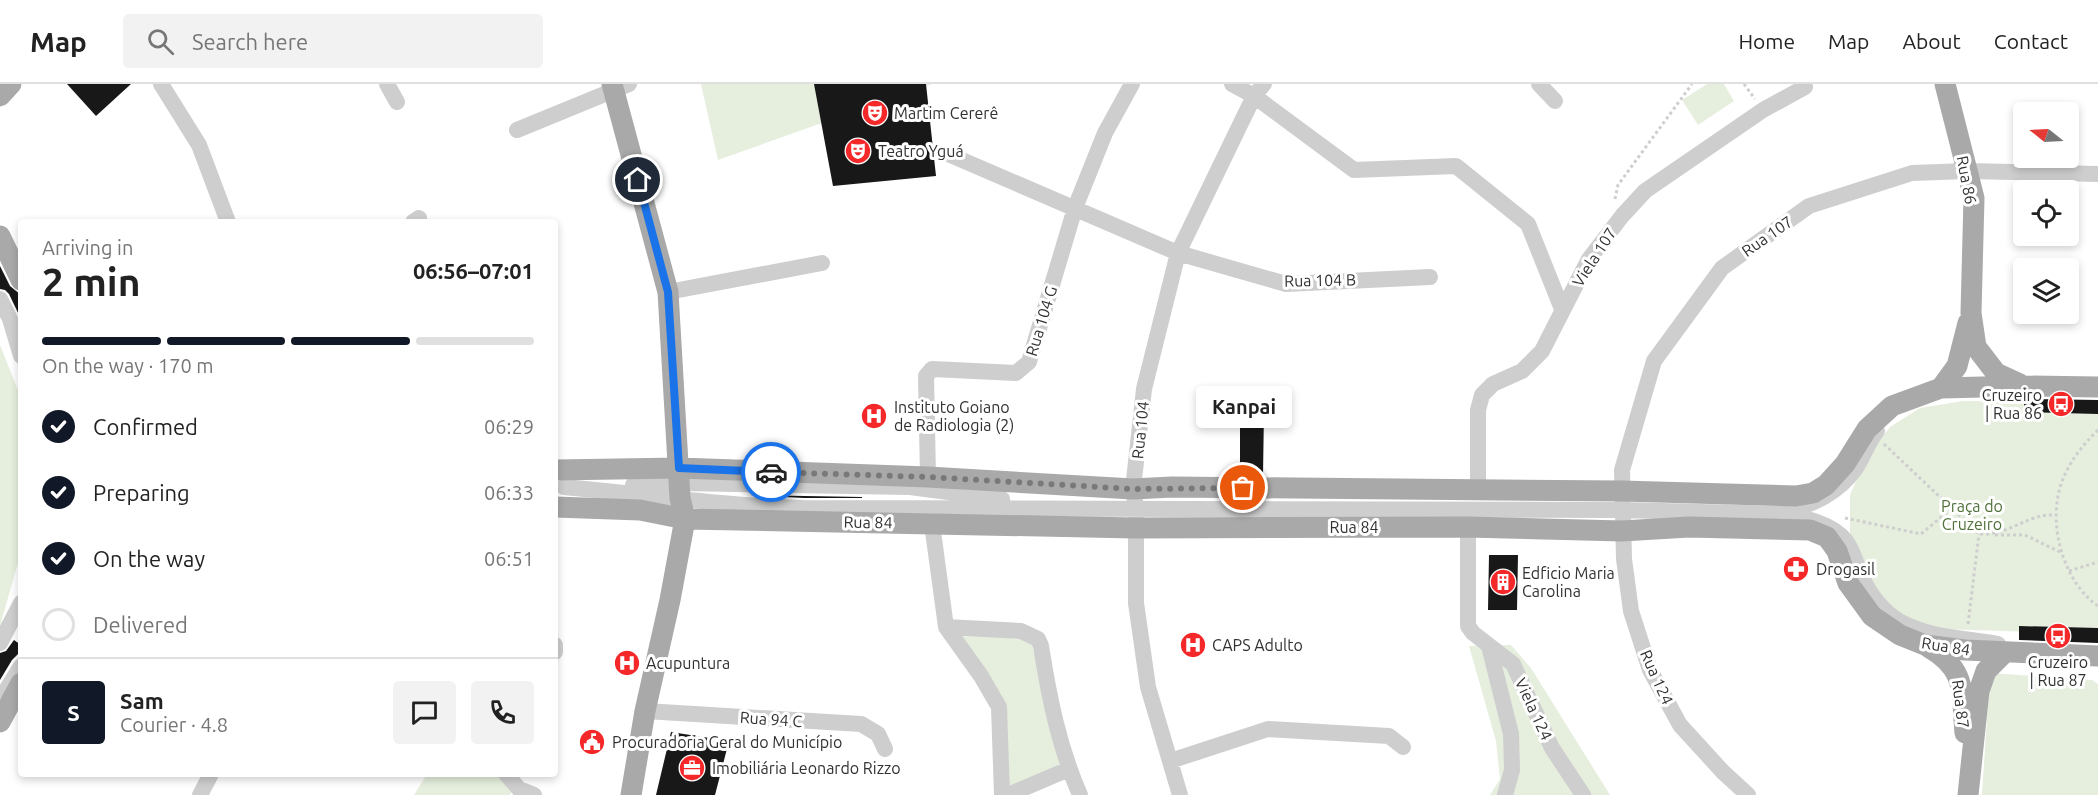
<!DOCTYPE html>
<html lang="en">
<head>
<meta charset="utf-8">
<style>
  :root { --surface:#fff; --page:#f2f2f2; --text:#222; --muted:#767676; --line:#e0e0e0; --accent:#111827 }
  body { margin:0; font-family:Ubuntu,sans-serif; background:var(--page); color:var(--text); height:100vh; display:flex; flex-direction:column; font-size:22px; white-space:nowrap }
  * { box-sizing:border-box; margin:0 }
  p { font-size:20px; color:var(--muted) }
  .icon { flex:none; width:33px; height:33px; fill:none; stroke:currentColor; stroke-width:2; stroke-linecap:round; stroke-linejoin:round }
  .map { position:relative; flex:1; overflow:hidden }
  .sheet { position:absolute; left:18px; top:135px; width:540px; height:558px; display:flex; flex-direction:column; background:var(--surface); border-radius:6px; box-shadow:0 3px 9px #0003 }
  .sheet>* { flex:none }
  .needle { width:39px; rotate:288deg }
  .fabs { position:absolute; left:2013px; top:18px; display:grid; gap:12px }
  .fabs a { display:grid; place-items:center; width:66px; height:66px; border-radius:6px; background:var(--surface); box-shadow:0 3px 9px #0003; font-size:30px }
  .pin { position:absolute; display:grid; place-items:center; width:51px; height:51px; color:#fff; margin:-26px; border:3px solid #fff; border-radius:50%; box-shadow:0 2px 6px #0007 }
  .courier { position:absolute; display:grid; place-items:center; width:60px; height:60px; margin:-30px; border:4px solid #1a73e8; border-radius:50%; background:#fff; color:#222; box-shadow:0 2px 8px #0007 }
  .bubble { position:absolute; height:42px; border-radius:6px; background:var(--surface); box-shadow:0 3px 9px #0003; font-size:20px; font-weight:700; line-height:42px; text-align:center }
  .head em { font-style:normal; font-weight:700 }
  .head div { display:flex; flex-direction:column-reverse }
  .head { display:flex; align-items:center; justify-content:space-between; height:102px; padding:0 24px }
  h1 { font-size:39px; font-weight:700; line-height:45px }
  .bar { display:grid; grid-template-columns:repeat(4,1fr); gap:9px 6px; align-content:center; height:72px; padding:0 24px }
  .bar i { height:8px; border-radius:4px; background:var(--line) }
  .bar .selected { background:var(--accent) }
  .bar p { grid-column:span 4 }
  .line { display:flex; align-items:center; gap:15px; padding:0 24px; border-top:2px solid var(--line) }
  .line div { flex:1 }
  .round { display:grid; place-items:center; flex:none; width:63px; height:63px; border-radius:6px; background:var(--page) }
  ol { padding:0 24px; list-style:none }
  li { display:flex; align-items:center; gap:18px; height:66px }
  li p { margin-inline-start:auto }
  li .icon { padding:6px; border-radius:50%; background:var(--accent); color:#fff; stroke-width:4 }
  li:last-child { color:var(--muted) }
  li i { width:33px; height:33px; border:3px solid var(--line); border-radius:50% }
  header { display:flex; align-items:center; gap:36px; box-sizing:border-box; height:84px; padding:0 30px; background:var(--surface); border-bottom:2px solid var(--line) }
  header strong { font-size:28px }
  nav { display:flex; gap:33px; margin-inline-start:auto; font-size:21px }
  .search { width:420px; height:54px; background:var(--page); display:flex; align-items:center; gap:15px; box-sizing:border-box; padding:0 21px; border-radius:6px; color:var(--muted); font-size:22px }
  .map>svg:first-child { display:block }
  .green { fill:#e6efde }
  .building { fill:#181818 }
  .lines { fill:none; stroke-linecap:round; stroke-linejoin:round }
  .path { stroke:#cecece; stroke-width:3; stroke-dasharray:3 3; stroke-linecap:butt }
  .minor { stroke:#cecece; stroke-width:16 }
  .major { stroke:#a9a9a9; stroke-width:21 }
  .done { stroke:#797979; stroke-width:6; stroke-dasharray:0 10.8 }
  .route { stroke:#1a73e8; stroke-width:8 }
  .labels { text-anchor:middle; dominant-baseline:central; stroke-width:6; stroke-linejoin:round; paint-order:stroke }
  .poi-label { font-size:16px; fill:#313131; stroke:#fff; text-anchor:start }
  .street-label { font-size:16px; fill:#313131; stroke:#fff }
  .park-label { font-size:16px; fill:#50713a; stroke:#fff }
</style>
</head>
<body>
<header>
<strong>Map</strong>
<div class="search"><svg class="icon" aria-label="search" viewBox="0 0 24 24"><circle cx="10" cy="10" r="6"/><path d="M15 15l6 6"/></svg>Search here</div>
<nav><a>Home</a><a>Map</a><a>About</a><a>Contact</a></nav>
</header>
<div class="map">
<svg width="2098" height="711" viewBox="0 0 2098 711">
  <rect width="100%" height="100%" fill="#fff"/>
  <path class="green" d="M701,0H932L718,76Z
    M1707,0H1724L1734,17L1698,41L1682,16Z
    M0,261L21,314V468L0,542Z
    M1963,317L2098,318V550L1940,545L1904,534L1877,513L1850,450V411L1866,374L1890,343L1920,324Z
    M958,552C982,553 1010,549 1032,560L1060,680L1008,706L1006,620Z
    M1511,561L1531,584L1610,711H1490L1500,695L1496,657L1469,562Z
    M1990,589L2092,596L2098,600V711H1982Z
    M427,690H501L515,701L510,711H414Z"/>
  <path class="building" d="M67,0H131L96,32Z
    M814,0H926L936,92L833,102Z
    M0,182L10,202L21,211V235L9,210L5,206L0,205Z
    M2024,315L2098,316V330L2024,328Z
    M1264,326L1263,391L1240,389V330Z
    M750,411L862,413V414H804Z
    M1489,471H1518L1517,526H1488Z
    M2019,542L2098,544V559L2019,556Z
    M14,556L21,561V567L12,576L0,596V569L6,567Z
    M671,648L729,657L715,711H656Z"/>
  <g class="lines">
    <path class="path" d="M1744,0L1755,15
      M1615,115L1618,101L1692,0
      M2098,346C2083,361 2071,375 2063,395C2046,436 2062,497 2098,522
      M1884,360L1979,450C2009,452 2028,429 2056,431
      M1845,434L1921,450L1952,424
      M1995,451H2025L2060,468
      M2069,487L2098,478
      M1968,540L1979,450"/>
    <path class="minor" d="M161,0L199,61L228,138
      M387,0L397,18
      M1232,0L1254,12L1354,86L1456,82L1528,140L1562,225
      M1539,0L1555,17
      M517,46L629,0
      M948,70L1178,169L1286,200L1430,193
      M413,138L419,134
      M668,208L822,179
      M0,215L10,235L21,272
      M928,393L926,292L932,285L1016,289L1029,278L1075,124L1105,49L1132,0
      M633,401L680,399L910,403L1002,415
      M564,403C644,410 724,422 804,424L1621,426L1783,430C1805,434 1832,439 1846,457C1854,468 1857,483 1863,495C1870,511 1884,528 1899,537C1929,554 1966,554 1998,560
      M1478,405V326L1482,311L1493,300L1522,287L1542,267L1589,175L1622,132L1645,107L1763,26L1805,3L1803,0
      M1784,429C1813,420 1838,410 1856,384C1864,372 1868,358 1877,347
      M932,440L946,543L981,592L999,623L1002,711
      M1468,443V542L1473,549L1513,580L1552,664L1583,711
      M946,543L1021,547L1038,555L1041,562C1049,613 1059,663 1080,711
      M0,559L21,519
      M555,561V568
      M1489,562L1511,650L1512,686L1505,711
      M5,608L21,582
      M645,627L861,640L878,650L885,665
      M1170,677L1268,645L1389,652L1403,663
      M506,690L519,705L534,711
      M200,711L211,690
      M1008,711L1069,685
      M1180,711L1148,603L1136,519V424L1133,405L1144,305L1178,169L1254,12L1264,0
      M1748,711L1723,688L1680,641L1650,586L1631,527L1624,475L1622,386L1654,277L1722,184L1809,122L1912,89L1967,87L2098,90"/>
    <path class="major" d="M612,0L668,208L680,414L685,435L670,516L645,627L631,711
      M1945,0L1974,114L1971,229L1976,263L1996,289L2020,300
      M0,12L11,0
      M0,152L21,196
      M1941,304L1957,282L1968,239
      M555,386L679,384L928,393L1133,405L1172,403L1622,407L1796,412L1813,409L1826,401L1845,380L1867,345L1892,322L1941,304L2024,302L2098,303
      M555,423L640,426L685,435L1135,444L1468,443L1622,447L1689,443L1810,446L1827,453L1837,467L1848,499L1872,532L1900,551L1925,561L1965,566L2098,572
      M1928,563C1968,586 1961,608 1965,649
      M0,638L21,599
      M1968,711L1979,607L1986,587L2004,569"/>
  </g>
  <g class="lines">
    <path class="done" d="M771,388L928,393L1133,405L1243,404"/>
    <path class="route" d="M638,96L668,208L679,384L771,388"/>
  </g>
  <defs>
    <g id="theatre-disc" transform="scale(1.35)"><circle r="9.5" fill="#f42729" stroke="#fff"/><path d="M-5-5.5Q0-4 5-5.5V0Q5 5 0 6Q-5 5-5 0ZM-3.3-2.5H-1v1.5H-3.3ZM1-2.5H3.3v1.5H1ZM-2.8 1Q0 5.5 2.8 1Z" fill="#fff"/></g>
    <g id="bus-disc" transform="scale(1.35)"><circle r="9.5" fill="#f42729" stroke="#fff"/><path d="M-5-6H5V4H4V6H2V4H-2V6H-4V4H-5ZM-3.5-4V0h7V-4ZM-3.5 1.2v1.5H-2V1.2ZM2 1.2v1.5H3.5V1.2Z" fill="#fff"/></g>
    <g id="hospital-disc" transform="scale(1.35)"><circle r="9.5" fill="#f42729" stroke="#fff"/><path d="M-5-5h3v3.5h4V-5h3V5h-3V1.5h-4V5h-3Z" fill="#fff"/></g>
    <g id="pharmacy-disc" transform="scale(1.35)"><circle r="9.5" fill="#f42729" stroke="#fff"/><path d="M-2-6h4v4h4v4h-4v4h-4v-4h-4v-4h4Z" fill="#fff"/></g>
    <g id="building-disc" transform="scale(1.35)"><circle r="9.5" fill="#f42729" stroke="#fff"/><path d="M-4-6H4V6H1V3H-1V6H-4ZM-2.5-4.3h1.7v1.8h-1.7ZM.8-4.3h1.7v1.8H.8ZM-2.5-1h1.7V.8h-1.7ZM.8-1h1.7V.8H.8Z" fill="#fff"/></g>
    <g id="civic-disc" transform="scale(1.35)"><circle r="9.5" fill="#f42729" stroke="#fff"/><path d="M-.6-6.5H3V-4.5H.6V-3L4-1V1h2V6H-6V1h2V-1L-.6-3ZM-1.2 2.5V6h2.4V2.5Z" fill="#fff"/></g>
    <g id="office-disc" transform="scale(1.35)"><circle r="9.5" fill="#f42729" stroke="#fff"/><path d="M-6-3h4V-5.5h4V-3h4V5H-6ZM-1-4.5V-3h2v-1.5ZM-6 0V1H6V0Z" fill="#fff"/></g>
  </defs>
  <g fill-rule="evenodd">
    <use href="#theatre-disc" x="875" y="29"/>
    <use href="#theatre-disc" x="858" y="67"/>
    <use href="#bus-disc" x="2061" y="320"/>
    <use href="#hospital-disc" x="874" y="332"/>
    <use href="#pharmacy-disc" x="1796" y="485"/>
    <use href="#building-disc" x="1503" y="498"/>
    <use href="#bus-disc" x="2058" y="552"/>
    <use href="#hospital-disc" x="1193" y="561"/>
    <use href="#hospital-disc" x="627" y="579"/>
    <use href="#civic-disc" x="592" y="658"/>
    <use href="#office-disc" x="692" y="684"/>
  </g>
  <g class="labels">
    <g class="poi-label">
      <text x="894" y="29">Martim Cererê</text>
      <text x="878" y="67">Teatro Yguá</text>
      <text x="2042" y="311" text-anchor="end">Cruzeiro<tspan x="2042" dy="18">| Rua 86</tspan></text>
      <text x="894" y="323">Instituto Goiano<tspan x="894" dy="18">de Radiologia (2)</tspan></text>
      <text x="1816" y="485">Drogasil</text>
      <text x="1522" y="489">Edficio Maria<tspan x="1522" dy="18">Carolina</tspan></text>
      <text x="1212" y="561">CAPS Adulto</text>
      <text x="2058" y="578" text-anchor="middle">Cruzeiro<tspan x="2058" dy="18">| Rua 87</tspan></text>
      <text x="646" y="579">Acupuntura</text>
      <text x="612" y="658">Procuradoria Geral do Município</text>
      <text x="712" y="684">Imobiliária Leonardo Rizzo</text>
    </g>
    <g class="street-label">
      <text transform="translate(1967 96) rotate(79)">Rua 86</text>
      <text transform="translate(1767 152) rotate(-35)">Rua 107</text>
      <text transform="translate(1594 173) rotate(-57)">Viela 107</text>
      <text transform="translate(1320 196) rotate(-1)">Rua 104 B</text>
      <text transform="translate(1041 237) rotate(-73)">Rua 104 G</text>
      <text transform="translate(1140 346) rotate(-84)">Rua 104</text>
      <text transform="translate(868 438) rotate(1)">Rua 84</text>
      <text x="1354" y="443">Rua 84</text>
      <text transform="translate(1946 562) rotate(9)">Rua 84</text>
      <text transform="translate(1657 593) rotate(66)">Rua 124</text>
      <text transform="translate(1961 620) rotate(83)">Rua 87</text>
      <text transform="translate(1534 625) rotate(65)">Viela 124</text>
      <text transform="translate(771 635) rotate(4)">Rua 94 C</text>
    </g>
    <g class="park-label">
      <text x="1972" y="422">Praça do<tspan x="1972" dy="18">Cruzeiro</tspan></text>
    </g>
  </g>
</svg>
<div class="fabs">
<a><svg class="needle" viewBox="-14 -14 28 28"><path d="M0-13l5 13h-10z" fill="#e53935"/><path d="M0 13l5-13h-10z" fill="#767676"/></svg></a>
<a><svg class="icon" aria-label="locate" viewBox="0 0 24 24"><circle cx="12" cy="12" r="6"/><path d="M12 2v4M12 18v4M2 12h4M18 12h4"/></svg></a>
<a><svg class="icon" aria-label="layers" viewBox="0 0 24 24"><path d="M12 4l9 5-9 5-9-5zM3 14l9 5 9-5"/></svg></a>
</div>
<div class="pin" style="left:1243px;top:404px;background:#ea580c"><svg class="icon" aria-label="bag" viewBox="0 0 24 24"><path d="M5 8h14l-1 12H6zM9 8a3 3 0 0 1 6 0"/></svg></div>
<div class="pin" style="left:638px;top:96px;background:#1f2937"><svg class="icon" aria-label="home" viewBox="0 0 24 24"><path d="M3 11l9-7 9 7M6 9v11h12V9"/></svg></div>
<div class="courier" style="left:771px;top:388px"><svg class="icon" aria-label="car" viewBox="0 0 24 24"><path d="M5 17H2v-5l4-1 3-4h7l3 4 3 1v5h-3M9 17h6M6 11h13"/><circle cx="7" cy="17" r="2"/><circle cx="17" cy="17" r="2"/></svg></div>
<div class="bubble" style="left:1196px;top:302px;width:96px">Kanpai</div>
<section class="sheet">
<div class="head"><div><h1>2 min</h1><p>Arriving in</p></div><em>06:56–07:01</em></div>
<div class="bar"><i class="selected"></i><i class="selected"></i><i class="selected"></i><i></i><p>On the way · 170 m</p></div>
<ol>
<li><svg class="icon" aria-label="check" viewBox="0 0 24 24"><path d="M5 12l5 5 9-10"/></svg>Confirmed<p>06:29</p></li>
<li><svg class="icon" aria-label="check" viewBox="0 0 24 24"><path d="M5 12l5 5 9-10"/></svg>Preparing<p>06:33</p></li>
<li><svg class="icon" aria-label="check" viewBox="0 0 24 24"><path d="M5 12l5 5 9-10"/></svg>On the way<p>06:51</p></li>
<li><i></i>Delivered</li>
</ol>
<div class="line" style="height:108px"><b class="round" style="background:var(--accent);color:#fff">S</b><div><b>Sam</b><p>Courier · 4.8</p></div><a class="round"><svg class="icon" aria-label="chat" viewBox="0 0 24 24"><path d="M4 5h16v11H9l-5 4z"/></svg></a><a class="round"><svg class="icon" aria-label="phone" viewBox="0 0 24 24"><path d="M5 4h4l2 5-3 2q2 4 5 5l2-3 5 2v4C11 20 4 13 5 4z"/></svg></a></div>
</section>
</div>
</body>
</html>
